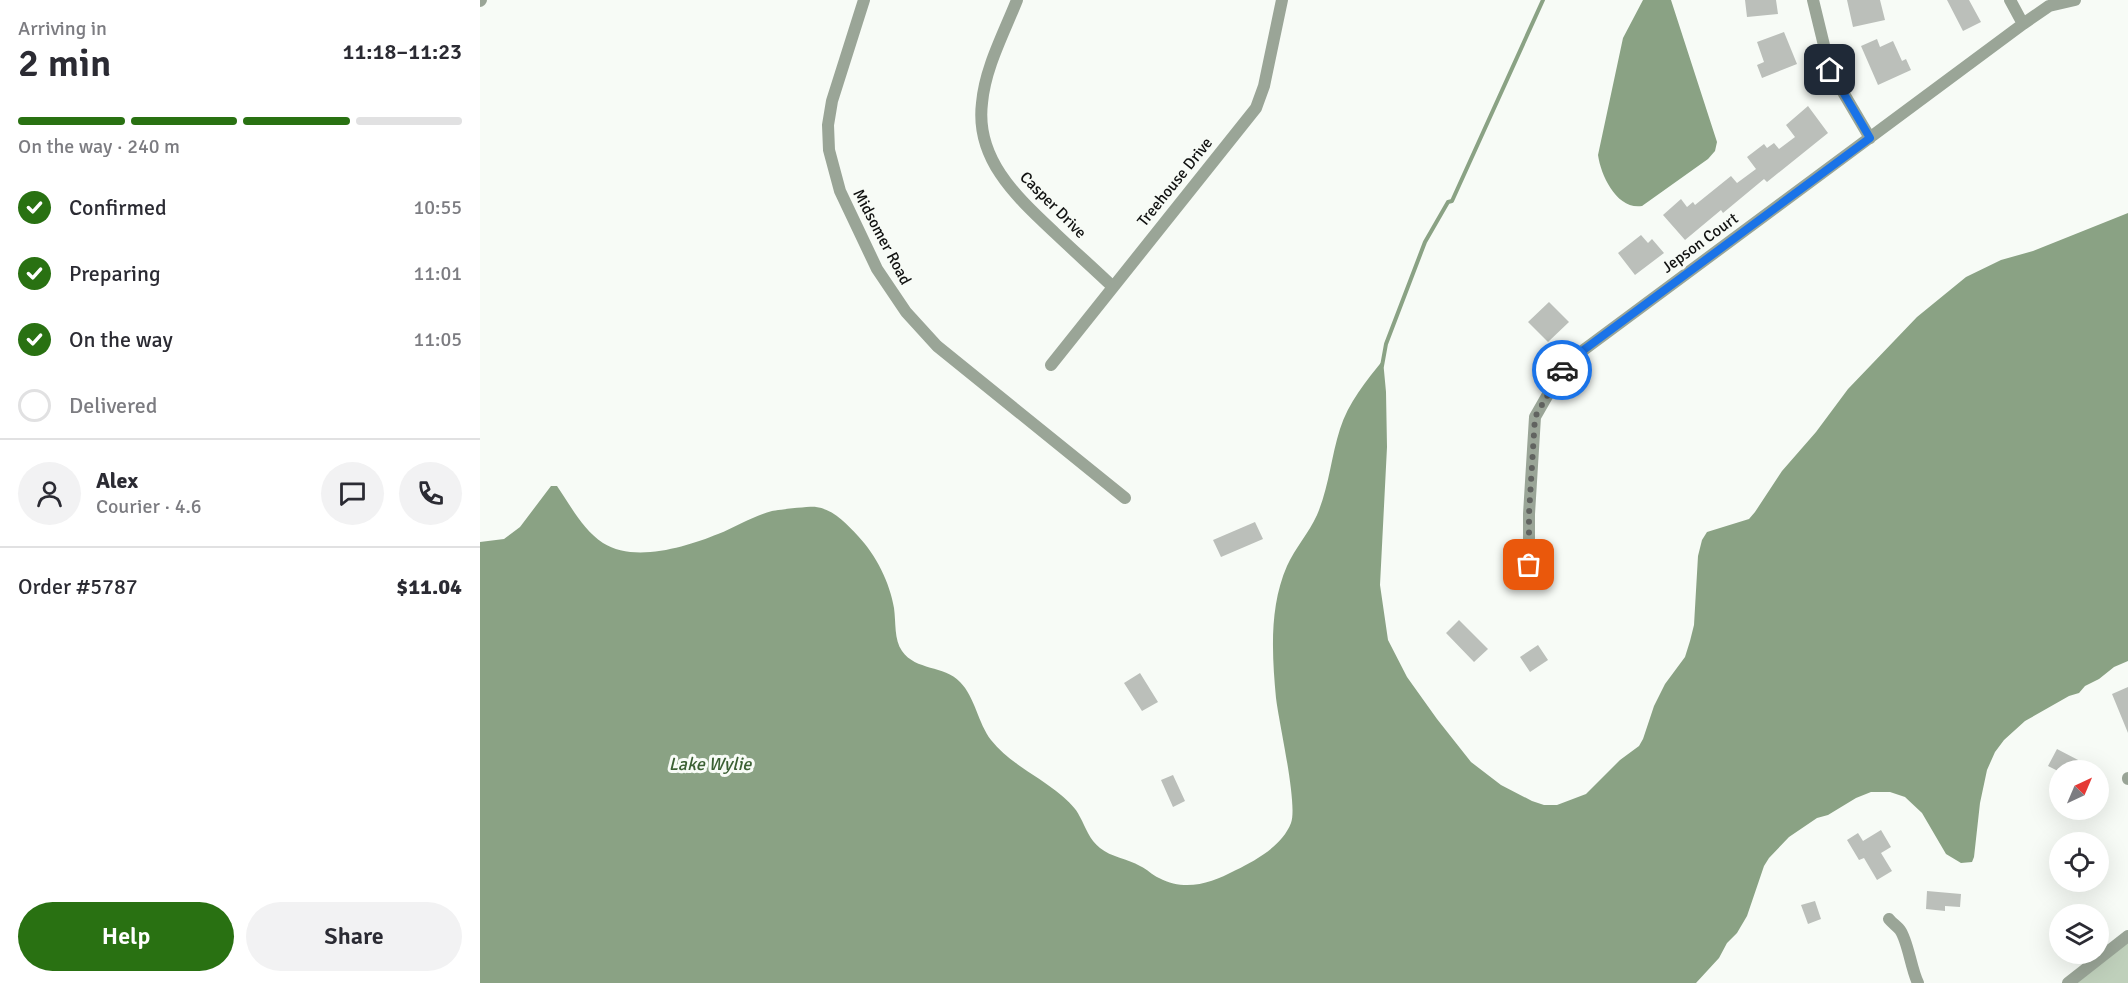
<!DOCTYPE html>
<html lang="en">
<head>
<meta charset="utf-8">
<style>
  :root { --surface:#fff; --page:#f2f2f3; --text:#2b2b33; --muted:#7c7c81; --line:#e1e1e2; --accent:#297112 }
  body { margin:0; font-family:Signika,sans-serif; background:var(--page); color:var(--text); height:100vh; display:flex; flex-direction:column; font-size:22px; white-space:nowrap }
  * { box-sizing:border-box; margin:0 }
  p { font-size:20px; color:var(--muted) }
  .icon { flex:none; width:33px; height:33px; fill:none; stroke:currentColor; stroke-width:2; stroke-linecap:round; stroke-linejoin:round }
  .map { position:relative; flex:1; overflow:hidden }
  .panel { display:flex; flex-direction:column; background:var(--surface); width:480px }
  .panel>* { flex:none }
  .needle { width:39px; rotate:44deg }
  .fabs { position:absolute; left:1569px; top:760px; display:grid; gap:12px }
  .fabs a { display:grid; place-items:center; width:60px; height:60px; border-radius:50%; background:var(--surface); box-shadow:0 6px 24px #0002; font-size:30px }
  .pin { position:absolute; display:grid; place-items:center; width:51px; height:51px; color:#fff; margin:-26px; border-radius:12px; box-shadow:0 3px 9px #0006 }
  .courier { position:absolute; display:grid; place-items:center; width:60px; height:60px; margin:-30px; border:4px solid #1a73e8; border-radius:50%; background:#fff; color:#222; box-shadow:0 2px 8px #0007 }
  .overview em { font-style:normal; font-weight:600 }
  .overview div { display:flex; flex-direction:column-reverse }
  .overview { display:flex; align-items:center; justify-content:space-between; height:102px; padding:0 18px }
  h1 { font-size:39px; font-weight:600; line-height:45px }
  .bar { display:grid; grid-template-columns:repeat(4,1fr); gap:9px 6px; align-content:center; height:72px; padding:0 18px }
  .bar i { height:8px; border-radius:4px; background:var(--line) }
  .bar .on { background:var(--accent) }
  .bar p { grid-column:span 4 }
  .line { display:flex; align-items:center; gap:15px; padding:0 18px; border-top:2px solid var(--line) }
  .line div { flex:1 }
  .round { display:grid; place-items:center; flex:none; width:63px; height:63px; border-radius:32px; background:var(--page) }
  ol { padding:0 18px; list-style:none }
  li { display:flex; align-items:center; gap:18px; height:66px }
  li p { margin-inline-start:auto }
  li .icon { padding:6px; border-radius:50%; background:var(--accent); color:#fff; stroke-width:4 }
  li:last-child { color:var(--muted) }
  li i { width:33px; height:33px; border:3px solid var(--line); border-radius:50% }
  .primary-button { display:flex; gap:12px; margin-top:auto; padding:12px 18px }
  .primary-button a { flex:1; height:69px; border-radius:36px; background:var(--accent); color:#fff; font-size:24px; font-weight:600; line-height:69px; text-align:center }
  .primary-button a+a { background:var(--page); color:var(--text) }
  main { display:flex; flex:1; min-height:0 }
  .map>svg:first-child { display:block }
  .green { fill:#bfd0bb }
  .water { fill:#8aa284 }
  .lines { fill:none; stroke-linecap:round; stroke-linejoin:round }
  .stream { stroke:#8aa284; stroke-width:4 }
  .building { fill:#bbbfba }
  .street { stroke:#9aa597; stroke-width:12 }
  .done { stroke:#616360; stroke-width:6; stroke-dasharray:0 10.8 }
  .route { stroke:#1a73e8; stroke-width:8 }
  .labels { text-anchor:middle; dominant-baseline:central; stroke-width:6; stroke-linejoin:round; paint-order:stroke }
  .street-label { font-size:16px; fill:#101110; stroke:#f7fbf6 }
  .water-label { font-size:18px; font-style:italic; fill:#3b6033; stroke:#f7fbf6 }
</style>
</head>
<body>
<main>
<section class="panel">
<div class="overview"><div><h1>2 min</h1><p>Arriving in</p></div><em>11:18–11:23</em></div>
<div class="bar"><i class="on"></i><i class="on"></i><i class="on"></i><i></i><p>On the way · 240 m</p></div>
<ol>
<li><svg class="icon" aria-label="check" viewBox="0 0 24 24"><path d="M5 12l5 5 9-10"/></svg>Confirmed<p>10:55</p></li>
<li><svg class="icon" aria-label="check" viewBox="0 0 24 24"><path d="M5 12l5 5 9-10"/></svg>Preparing<p>11:01</p></li>
<li><svg class="icon" aria-label="check" viewBox="0 0 24 24"><path d="M5 12l5 5 9-10"/></svg>On the way<p>11:05</p></li>
<li><i></i>Delivered</li>
</ol>
<div class="line" style="height:108px"><a class="round"><svg class="icon" aria-label="person" viewBox="0 0 24 24"><circle cx="12" cy="8" r="4"/><path d="M4 21q1-7 8-7t8 7"/></svg></a><div><b>Alex</b><p>Courier · 4.6</p></div><a class="round"><svg class="icon" aria-label="chat" viewBox="0 0 24 24"><path d="M4 5h16v11H9l-5 4z"/></svg></a><a class="round"><svg class="icon" aria-label="phone" viewBox="0 0 24 24"><path d="M5 4h4l2 5-3 2q2 4 5 5l2-3 5 2v4C11 20 4 13 5 4z"/></svg></a></div>
<div class="line" style="height:78px"><div>Order #5787</div><b>$11.04</b></div>
<div class="primary-button"><a>Help</a><a>Share</a></div>
</section>
<div class="map">
<svg width="1648" height="983" viewBox="0 0 1648 983">
  <rect width="100%" height="100%" fill="#f7fbf6"/>
  <path class="green" d="M1648,940V983H1596Z"/>
  <path class="water" d="M1163,0H1191L1237,142L1235,151L1228,159L1162,206C1137,210 1121,176 1118,155L1143,38Z
    M1648,213V661L1634,667L1619,679L1605,686L1599,693L1589,696L1545,721L1524,740L1515,752L1507,770L1500,803L1494,857L1492,862L1481,863L1466,854L1442,813L1425,797L1410,792H1391L1376,798L1348,815L1337,818L1309,837L1289,858L1284,866L1267,916L1257,933L1247,943L1239,958L1216,983H0V542L24,539L40,527L71,486H77C91,506 102,529 123,543C154,563 206,547 238,534C256,527 273,516 292,511C297,510 331,506 336,507C353,509 367,524 378,536C396,555 410,583 414,608C416,622 414,640 422,651C436,671 464,665 480,682C495,697 498,723 511,740C530,764 559,776 581,795C588,801 596,808 600,817C606,828 609,839 620,848C631,857 648,859 660,866C667,869 672,875 679,878C706,892 731,883 756,870C776,860 802,846 811,823C818,805 799,723 796,698C792,655 789,607 807,566C815,548 829,533 837,515C849,487 851,457 860,429C868,403 887,380 903,360L906,392L907,447L900,585L908,640L927,677L957,719L991,762L1021,785L1052,801L1064,805H1077L1106,794L1140,760L1159,746L1163,739L1174,706L1185,684L1205,657L1210,641L1214,625L1218,556L1222,540L1227,532L1269,519L1275,512L1302,471L1336,432L1368,389L1437,317L1486,277L1521,260L1553,251Z"/>
  <g class="lines">
    <path class="stream" d="M902,366L906,344L945,242L968,202L972,201L1063,0"/>
  </g>
  <path class="building" d="M1265,0H1296L1298,14L1267,17Z
    M1367,0H1400L1405,20L1373,27Z
    M1467,0H1489L1501,22L1483,31Z
    M1304,32L1317,64L1282,78L1277,65L1284,62L1277,42Z
    M1397,39L1400,47L1413,41L1422,61L1426,59L1431,70L1398,85L1381,46Z
    M1328,106L1348,133L1287,182L1284,179L1243,213L1241,210L1205,240L1183,215L1201,199L1207,207L1213,202L1215,205L1251,176L1257,183L1276,169L1267,157L1284,144L1287,148L1294,143L1299,149L1315,137L1306,125Z
    M1161,235L1168,243L1172,239L1184,253L1155,275L1138,253Z
    M1069,302L1089,322L1068,342L1048,322Z
    M775,522L783,539L741,557L733,540Z
    M979,620L1008,649L994,662L966,633Z
    M1058,645L1068,660L1050,672L1040,657Z
    M660,673L678,702L662,711L644,683Z
    M1648,687V733L1632,694Z
    M1577,749L1600,761L1595,771H1578L1568,766Z
    M693,775L705,801L693,807L681,780Z
    M1401,830L1411,847L1401,853L1412,871L1397,880L1384,858L1379,860L1367,840L1378,833L1383,841Z
    M1447,891L1481,894L1480,907L1465,906V911L1446,909Z
    M1335,901L1341,919L1328,924L1321,905Z"/>
  <g class="lines">
    <path class="street" d="M384,0L352,101L348,125L349,150L360,191L397,269L426,312L457,346L645,498
      M537,0C524,33 505,68 502,103C495,160 538,198 575,233C594,251 613,268 632,286
      M1333,0L1350,70L1390,138
      M1530,0L1543,24
      M0,1L1,0
      M571,365L776,108L784,86L802,0
      M1049,565V514L1055,417L1086,363L1543,24L1569,6L1595,0
      M1648,778V779
      M1409,919C1412,923 1417,926 1420,930C1428,941 1431,969 1438,983
      M1588,983L1648,936"/>
  </g>
  <g class="lines">
    <path class="done" d="M1049,565V514L1055,417L1082,370"/>
    <path class="route" d="M1082,370L1086,363L1390,138L1350,70"/>
  </g>
  <g class="labels">
    <g class="street-label">
      <text transform="translate(695 182) rotate(-51)">Treehouse Drive</text>
      <text transform="translate(573 205) rotate(45)">Casper Drive</text>
      <text transform="translate(402 237) rotate(62)">Midsomer Road</text>
      <text transform="translate(1220 243) rotate(-36)">Jepson Court</text>
    </g>
    <g class="water-label">
      <text x="230" y="764">Lake Wylie</text>
    </g>
  </g>
</svg>
<div class="fabs">
<a><svg class="needle" viewBox="-14 -14 28 28"><path d="M0-13l5 13h-10z" fill="#e53935"/><path d="M0 13l5-13h-10z" fill="#7c7c81"/></svg></a>
<a><svg class="icon" aria-label="locate" viewBox="0 0 24 24"><circle cx="12" cy="12" r="6"/><path d="M12 2v4M12 18v4M2 12h4M18 12h4"/></svg></a>
<a><svg class="icon" aria-label="layers" viewBox="0 0 24 24"><path d="M12 4l9 5-9 5-9-5zM3 14l9 5 9-5"/></svg></a>
</div>
<div class="pin" style="left:1049px;top:565px;background:#ea580c"><svg class="icon" aria-label="bag" viewBox="0 0 24 24"><path d="M5 8h14l-1 12H6zM9 8a3 3 0 0 1 6 0"/></svg></div>
<div class="pin" style="left:1350px;top:70px;background:#1f2937"><svg class="icon" aria-label="home" viewBox="0 0 24 24"><path d="M3 11l9-7 9 7M6 9v11h12V9"/></svg></div>
<div class="courier" style="left:1082px;top:370px"><svg class="icon" aria-label="car" viewBox="0 0 24 24"><path d="M5 17H2v-5l4-1 3-4h7l3 4 3 1v5h-3M9 17h6M6 11h13"/><circle cx="7" cy="17" r="2"/><circle cx="17" cy="17" r="2"/></svg></div>
</div>
</main>
</body>
</html>
